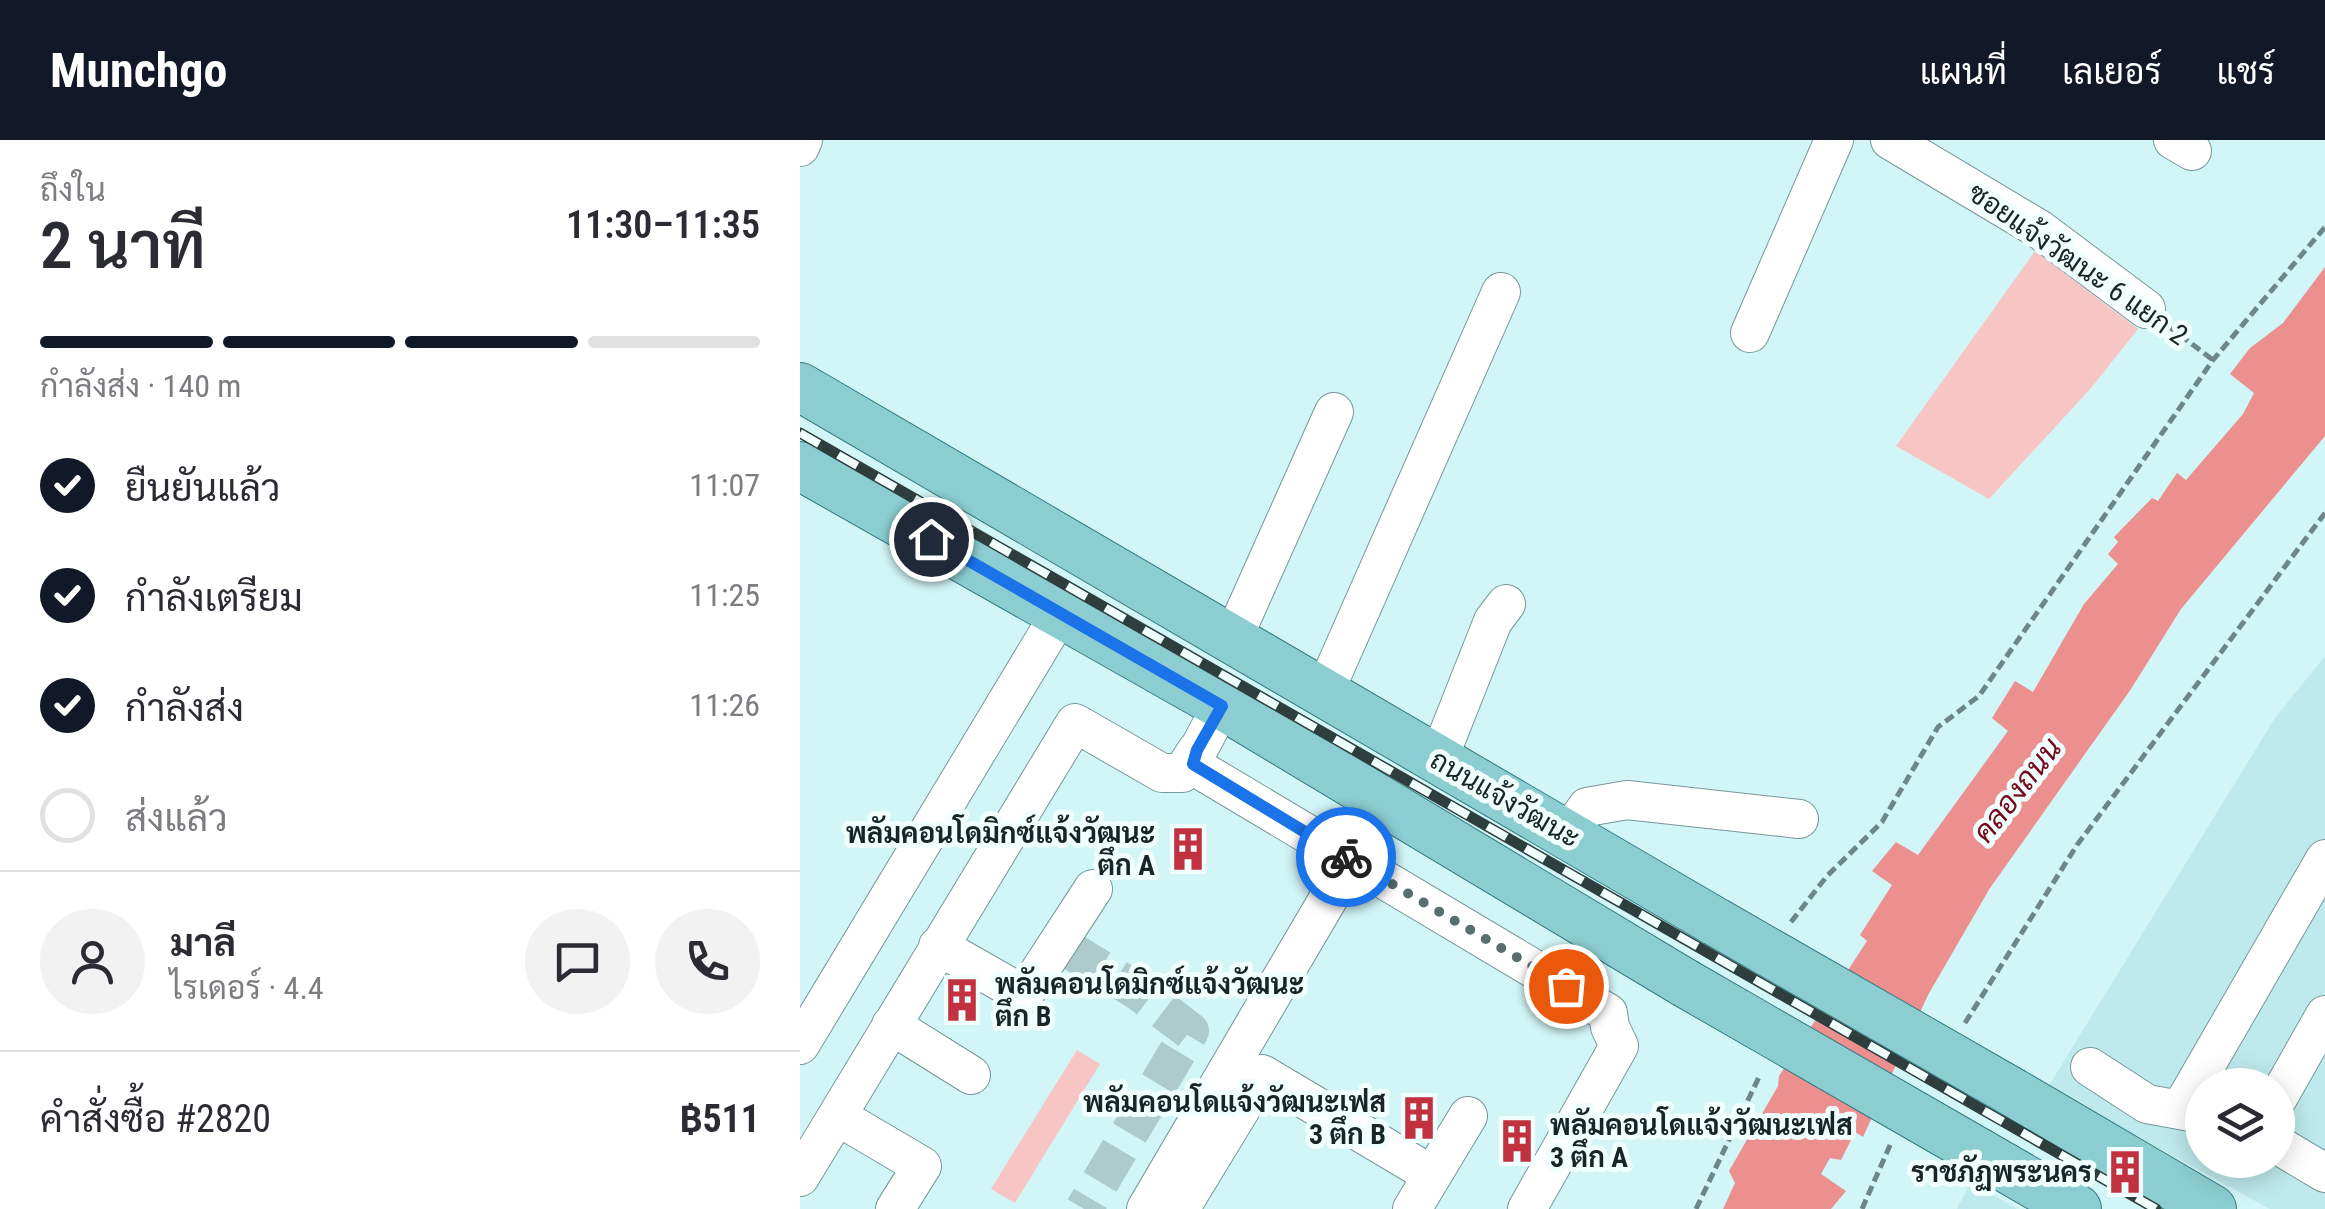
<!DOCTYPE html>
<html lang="th">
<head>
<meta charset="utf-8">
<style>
  :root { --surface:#fff; --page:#f2f2f3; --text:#2b2b33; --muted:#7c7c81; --line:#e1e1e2; --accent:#111827 }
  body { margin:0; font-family:"Roboto Condensed",Sarabun,sans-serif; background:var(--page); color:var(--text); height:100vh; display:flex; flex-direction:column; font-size:38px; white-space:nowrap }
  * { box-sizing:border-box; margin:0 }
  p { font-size:32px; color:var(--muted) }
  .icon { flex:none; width:55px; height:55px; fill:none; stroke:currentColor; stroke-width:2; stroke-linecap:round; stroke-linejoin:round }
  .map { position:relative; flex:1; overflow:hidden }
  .side { display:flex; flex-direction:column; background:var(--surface); width:800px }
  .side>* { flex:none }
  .buttons { position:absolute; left:1385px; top:928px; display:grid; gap:20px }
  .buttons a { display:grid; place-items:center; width:110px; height:110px; border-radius:50%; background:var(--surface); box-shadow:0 5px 25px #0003; font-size:50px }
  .pin { position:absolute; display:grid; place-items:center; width:85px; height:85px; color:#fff; margin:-42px; border:5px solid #fff; border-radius:50%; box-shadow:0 2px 10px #0007 }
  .courier { position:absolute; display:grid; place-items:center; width:100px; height:100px; margin:-50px; border:8px solid #1a73e8; border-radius:50%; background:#fff; color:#222; box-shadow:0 2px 12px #0007 }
  .head em { font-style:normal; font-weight:600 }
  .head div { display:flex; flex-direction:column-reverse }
  .head { display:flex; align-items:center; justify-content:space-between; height:170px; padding:0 40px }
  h1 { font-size:65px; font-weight:600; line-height:75px }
  .bar { display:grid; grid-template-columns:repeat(4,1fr); gap:15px 10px; align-content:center; height:120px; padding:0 40px }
  .bar i { height:12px; border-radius:8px; background:var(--line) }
  .bar .current { background:var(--accent) }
  .bar p { grid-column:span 4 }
  .line { display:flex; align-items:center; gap:25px; padding:0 40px; border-top:2px solid var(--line) }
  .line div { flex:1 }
  .round { display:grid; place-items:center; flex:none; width:105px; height:105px; border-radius:52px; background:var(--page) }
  ol { padding:0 40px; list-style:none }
  li { display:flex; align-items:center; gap:30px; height:110px }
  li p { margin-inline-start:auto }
  li .icon { padding:10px; border-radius:50%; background:var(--accent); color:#fff; stroke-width:4 }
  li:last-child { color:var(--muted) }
  li i { width:55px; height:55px; border:5px solid var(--line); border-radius:50% }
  header { display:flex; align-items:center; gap:60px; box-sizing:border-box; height:140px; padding:0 50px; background:var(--accent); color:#fff }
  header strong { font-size:48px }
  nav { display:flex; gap:55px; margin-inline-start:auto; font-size:35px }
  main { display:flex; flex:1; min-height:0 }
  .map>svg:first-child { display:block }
  .built { fill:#beeaed; fill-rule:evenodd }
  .green { fill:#f7c5c4 }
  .water { fill:#eb908f }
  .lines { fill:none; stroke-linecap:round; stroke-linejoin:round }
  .minor-tunnel { stroke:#adcbcd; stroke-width:38; stroke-dasharray:38 19; stroke-linecap:butt }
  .minor-casing { stroke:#779799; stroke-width:40 }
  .major-casing { stroke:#317c81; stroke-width:50 }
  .path { stroke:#6e8687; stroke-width:5; stroke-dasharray:10 5; stroke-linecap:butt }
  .minor { stroke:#fff; stroke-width:38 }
  .major { stroke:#8ccdd1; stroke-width:48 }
  .rail-casing { stroke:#2e3e3f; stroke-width:11 }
  .rail { stroke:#f0fefe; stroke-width:8; stroke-dasharray:22; stroke-linecap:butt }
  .major-bridge-casing { stroke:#317c81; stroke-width:50; stroke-linecap:butt }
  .major-bridge { stroke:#8ccdd1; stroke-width:48 }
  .done { stroke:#596e6f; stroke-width:10; stroke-dasharray:0 18 }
  .route { stroke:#1a73e8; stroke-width:12 }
  .labels { text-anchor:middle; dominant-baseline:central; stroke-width:10; stroke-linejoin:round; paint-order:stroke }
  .street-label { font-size:28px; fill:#182526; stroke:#f0fefe }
  .poi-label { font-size:28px; font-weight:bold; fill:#182526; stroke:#f0fefe; text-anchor:end }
  .water-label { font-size:30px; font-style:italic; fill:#77081b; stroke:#f0fefe }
</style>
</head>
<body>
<header>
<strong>Munchgo</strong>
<nav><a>แผนที่</a><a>เลเยอร์</a><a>แชร์</a></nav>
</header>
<main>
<section class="side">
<div class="head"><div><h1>2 นาที</h1><p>ถึงใน</p></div><em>11:30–11:35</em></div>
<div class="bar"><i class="current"></i><i class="current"></i><i class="current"></i><i></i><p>กำลังส่ง · 140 m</p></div>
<ol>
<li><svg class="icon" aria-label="check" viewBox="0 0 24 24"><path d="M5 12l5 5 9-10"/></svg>ยืนยันแล้ว<p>11:07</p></li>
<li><svg class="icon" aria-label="check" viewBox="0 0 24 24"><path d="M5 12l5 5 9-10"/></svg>กำลังเตรียม<p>11:25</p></li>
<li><svg class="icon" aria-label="check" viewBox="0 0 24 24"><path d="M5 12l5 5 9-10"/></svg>กำลังส่ง<p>11:26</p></li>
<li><i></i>ส่งแล้ว</li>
</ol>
<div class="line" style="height:180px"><a class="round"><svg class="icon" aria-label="person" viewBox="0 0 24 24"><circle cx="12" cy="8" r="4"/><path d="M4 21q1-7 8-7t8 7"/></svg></a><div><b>มาลี</b><p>ไรเดอร์ · 4.4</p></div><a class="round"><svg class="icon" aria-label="chat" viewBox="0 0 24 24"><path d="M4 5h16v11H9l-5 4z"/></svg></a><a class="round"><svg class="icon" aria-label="phone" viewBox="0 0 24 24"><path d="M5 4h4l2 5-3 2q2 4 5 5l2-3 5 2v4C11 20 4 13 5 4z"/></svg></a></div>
<div class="line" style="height:130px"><div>คำสั่งซื้อ #2820</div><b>฿511</b></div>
</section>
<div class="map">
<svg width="1525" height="1069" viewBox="0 0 1525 1069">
  <rect width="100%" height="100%" fill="#d2f5f7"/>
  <path class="built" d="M1525,516V1069H1470L1248,947L1475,578ZM1402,945H1478V1020H1402Z
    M1171,1042L1217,1069H1157Z"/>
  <path class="green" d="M1235,111L1338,189L1291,248L1189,359L1096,306Z
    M277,910L300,924L215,1063L191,1049Z"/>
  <path class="water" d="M1525,127V296L1381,469L1331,549L1190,748L1128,855L1063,997L1055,992L1041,1020L1030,1018L1021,1034L1046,1051L1031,1069H923L935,1043L929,1031L978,946L979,936L1067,801L1060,795L1092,745L1072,731L1096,702L1118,715L1208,591L1192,578L1215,541L1233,552L1284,464L1318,424L1308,414L1318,402L1314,397L1352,358L1358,361L1377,333L1386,340L1443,274L1454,253L1430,234L1450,208L1483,183Z"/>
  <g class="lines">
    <path class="minor-tunnel" d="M268,809L339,852L390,891L284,1069"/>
    <g class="minor-casing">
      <path id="minor" d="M1090,0L1239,89L1346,169
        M1373,0L1392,11
        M0,7L3,0
        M950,193L1034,0
        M433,498L534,272
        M524,553L701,152
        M422,565L394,618L397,628L808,873L810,887L819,906L727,1069
        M638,620L693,481L706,464
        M767,695L787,667L827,660L999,679
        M138,806L224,855L293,749
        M91,885L171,935
        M0,905L261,472
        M1290,927L1347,964L1380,970
        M1478,958L1525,875
        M1402,974L1380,970L1525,719
        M37,976L122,1026L95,1069
        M1478,1005L1525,1033
        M0,1037L275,583L362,633H382L397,610
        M346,1069L551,720
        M380,1069L462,934L632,1035
        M612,1069L668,976"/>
    </g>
    <g class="major-casing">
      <path id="major" d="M0,247L916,782
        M0,326L422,565L885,843
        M1214,953L1412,1069
        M1180,1013L1277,1069"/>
    </g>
    <path class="path" d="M1368,186L1413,220
      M991,782L1027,736L1082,682L1138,587L1179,556L1413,220L1525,87
      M1165,883L1277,705L1525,373
      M896,1069L960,935
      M1062,1069L1091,1003"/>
    <use href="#minor" class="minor"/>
    <use href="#major" class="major"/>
    <g class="rail-casing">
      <path id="rail" d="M0,293L1356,1069"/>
    </g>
    <use href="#rail" class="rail"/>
    <g class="major-bridge-casing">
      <path id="major-bridge" d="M916,782L1214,953
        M885,843L1180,1013"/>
    </g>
    <use href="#major-bridge" class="major-bridge"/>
  </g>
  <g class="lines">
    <path class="done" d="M546,717L766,846"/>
    <path class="route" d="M131,399L422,566L397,610L393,624L546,717"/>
  </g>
  <defs>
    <g id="building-bare" transform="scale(3.45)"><path d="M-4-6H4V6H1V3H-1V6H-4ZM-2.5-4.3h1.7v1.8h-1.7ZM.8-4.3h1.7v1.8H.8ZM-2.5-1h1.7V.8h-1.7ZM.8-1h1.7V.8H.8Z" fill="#c1313f" stroke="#f0fefe" stroke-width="2.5" paint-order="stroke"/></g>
  </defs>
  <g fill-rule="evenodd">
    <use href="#building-bare" x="388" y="709"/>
    <use href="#building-bare" x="162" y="860"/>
    <use href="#building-bare" x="619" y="978"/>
    <use href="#building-bare" x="717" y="1001"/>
    <use href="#building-bare" x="1325" y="1032"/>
  </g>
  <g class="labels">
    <g class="street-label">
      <text transform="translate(1278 124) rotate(35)">ซอยแจ้งวัฒนะ 6 แยก 2</text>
      <text transform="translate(705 659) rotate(30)">ถนนแจ้งวัฒนะ</text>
    </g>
    <g class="poi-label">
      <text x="355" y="693">พลัมคอนโดมิกซ์แจ้งวัฒนะ<tspan x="355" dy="32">ตึก A</tspan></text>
      <text x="195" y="844" text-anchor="start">พลัมคอนโดมิกซ์แจ้งวัฒนะ<tspan x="195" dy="32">ตึก B</tspan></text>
      <text x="586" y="962">พลัมคอนโดแจ้งวัฒนะเฟส<tspan x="586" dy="32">3 ตึก B</tspan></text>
      <text x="750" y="985" text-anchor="start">พลัมคอนโดแจ้งวัฒนะเฟส<tspan x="750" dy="32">3 ตึก A</tspan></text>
      <text x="1292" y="1032">ราชภัฏพระนคร</text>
    </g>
    <g class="water-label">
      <text transform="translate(1217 650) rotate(-52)">คลองถนน</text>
    </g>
  </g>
</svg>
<div class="buttons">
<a><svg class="icon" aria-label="layers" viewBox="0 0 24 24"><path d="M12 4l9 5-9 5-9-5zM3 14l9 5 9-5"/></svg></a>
</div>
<div class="pin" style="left:766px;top:846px;background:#ea580c"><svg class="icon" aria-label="bag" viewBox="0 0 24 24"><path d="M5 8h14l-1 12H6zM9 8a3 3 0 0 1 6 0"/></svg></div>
<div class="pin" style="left:131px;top:399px;background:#1f2937"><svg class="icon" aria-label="home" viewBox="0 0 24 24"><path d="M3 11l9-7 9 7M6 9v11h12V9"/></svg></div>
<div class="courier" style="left:546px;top:717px"><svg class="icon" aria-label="bike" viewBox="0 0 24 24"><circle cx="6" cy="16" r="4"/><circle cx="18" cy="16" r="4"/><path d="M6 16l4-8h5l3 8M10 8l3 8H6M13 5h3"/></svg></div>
</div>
</main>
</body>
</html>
